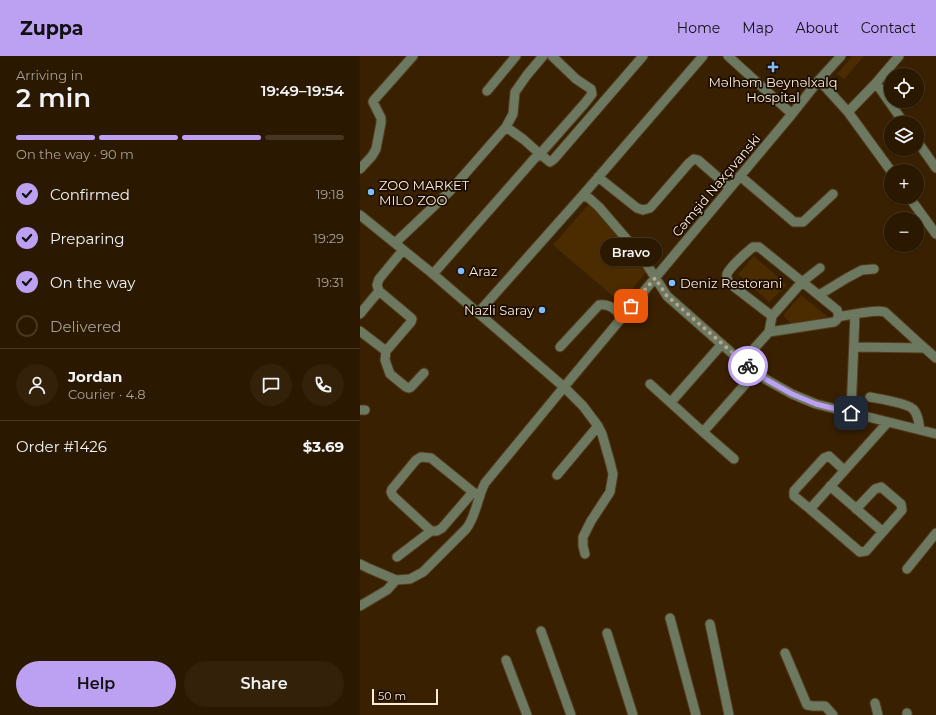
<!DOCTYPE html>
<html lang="en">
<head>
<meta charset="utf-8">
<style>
  :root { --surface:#2b1800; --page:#33210a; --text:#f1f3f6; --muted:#a6a099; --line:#473722; --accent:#bca0f2 }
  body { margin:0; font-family:Montserrat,sans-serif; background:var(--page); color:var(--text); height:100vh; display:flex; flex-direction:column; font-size:15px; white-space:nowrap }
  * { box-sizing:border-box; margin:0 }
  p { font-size:13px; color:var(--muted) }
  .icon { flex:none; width:22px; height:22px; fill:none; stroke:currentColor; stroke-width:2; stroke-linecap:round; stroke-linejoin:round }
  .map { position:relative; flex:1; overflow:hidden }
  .drawer { display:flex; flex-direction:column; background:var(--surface); width:360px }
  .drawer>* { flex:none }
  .fabs { position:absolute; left:524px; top:12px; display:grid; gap:8px }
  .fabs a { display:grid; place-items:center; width:40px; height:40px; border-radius:50%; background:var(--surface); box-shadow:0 1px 3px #0004,0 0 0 1px var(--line); font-size:20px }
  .scale { position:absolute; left:12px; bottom:10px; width:66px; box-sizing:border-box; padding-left:4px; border:2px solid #fdecda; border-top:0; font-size:11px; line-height:14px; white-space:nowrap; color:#fdecda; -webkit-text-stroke:3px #1a0c00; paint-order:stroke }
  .pin { position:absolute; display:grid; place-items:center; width:34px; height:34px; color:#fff; margin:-17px; border-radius:8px; box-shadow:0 2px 6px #0006 }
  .courier { position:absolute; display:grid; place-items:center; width:40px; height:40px; margin:-20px; border:3px solid #bca0f2; border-radius:50%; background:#fff; color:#222; box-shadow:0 1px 5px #0007 }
  .bubble { position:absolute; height:28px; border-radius:14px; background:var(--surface); box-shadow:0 1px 3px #0004,0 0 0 1px var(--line); font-size:13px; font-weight:600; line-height:28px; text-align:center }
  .head em { font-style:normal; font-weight:600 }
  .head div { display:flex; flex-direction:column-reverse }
  .head { display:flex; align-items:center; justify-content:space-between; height:68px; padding:0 16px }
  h1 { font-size:26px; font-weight:600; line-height:30px }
  .bar { display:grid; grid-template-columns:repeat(4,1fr); gap:6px 4px; align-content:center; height:48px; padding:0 16px }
  .bar i { height:5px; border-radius:3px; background:var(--line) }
  .bar .selected { background:var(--accent) }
  .bar p { grid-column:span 4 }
  .line { display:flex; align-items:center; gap:10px; padding:0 16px; border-top:1px solid var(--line) }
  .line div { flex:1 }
  .round { display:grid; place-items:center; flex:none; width:42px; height:42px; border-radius:21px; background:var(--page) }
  ol { padding:0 16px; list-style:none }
  li { display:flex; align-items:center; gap:12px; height:44px }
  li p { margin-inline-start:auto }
  li .icon { padding:4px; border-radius:50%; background:var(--accent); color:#111; stroke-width:4 }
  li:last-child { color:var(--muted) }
  li i { width:22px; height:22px; border:2px solid var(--line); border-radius:50% }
  .primary-button { display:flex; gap:8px; margin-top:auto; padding:8px 16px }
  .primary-button a { flex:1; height:46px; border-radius:24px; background:var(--accent); color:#111; font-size:16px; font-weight:600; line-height:46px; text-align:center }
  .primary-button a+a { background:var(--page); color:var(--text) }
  header { display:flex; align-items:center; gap:24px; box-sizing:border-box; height:56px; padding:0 20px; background:var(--accent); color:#111 }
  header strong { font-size:19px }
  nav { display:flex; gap:22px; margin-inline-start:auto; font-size:14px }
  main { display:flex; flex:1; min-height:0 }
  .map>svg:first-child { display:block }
  .green { fill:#4a2c00 }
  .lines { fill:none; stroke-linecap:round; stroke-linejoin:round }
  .minor-casing { stroke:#543d1f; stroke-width:11 }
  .minor { stroke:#6c7960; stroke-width:9 }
  .done { stroke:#b8a58e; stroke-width:4; stroke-dasharray:0 7.2 }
  .route { stroke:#bca0f2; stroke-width:5 }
  .poi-dot { fill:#81bdfa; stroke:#1a0c00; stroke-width:1.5 }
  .labels { text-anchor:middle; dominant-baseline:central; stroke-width:3.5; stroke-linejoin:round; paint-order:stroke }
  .poi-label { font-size:13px; fill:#fdecda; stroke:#1a0c00; text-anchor:start }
  .street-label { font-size:13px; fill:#fdecda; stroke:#1a0c00 }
</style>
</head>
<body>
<header>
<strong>Zuppa</strong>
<nav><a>Home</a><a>Map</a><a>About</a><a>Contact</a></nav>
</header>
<main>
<section class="drawer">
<div class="head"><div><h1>2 min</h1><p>Arriving in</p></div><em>19:49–19:54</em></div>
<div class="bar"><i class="selected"></i><i class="selected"></i><i class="selected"></i><i></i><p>On the way · 90 m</p></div>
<ol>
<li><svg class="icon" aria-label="check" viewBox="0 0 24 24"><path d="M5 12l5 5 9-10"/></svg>Confirmed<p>19:18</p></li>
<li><svg class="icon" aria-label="check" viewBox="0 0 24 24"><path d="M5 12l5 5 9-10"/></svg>Preparing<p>19:29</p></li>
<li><svg class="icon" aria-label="check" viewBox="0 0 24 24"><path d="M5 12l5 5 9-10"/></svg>On the way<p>19:31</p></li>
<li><i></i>Delivered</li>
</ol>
<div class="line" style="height:72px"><a class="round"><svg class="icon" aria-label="person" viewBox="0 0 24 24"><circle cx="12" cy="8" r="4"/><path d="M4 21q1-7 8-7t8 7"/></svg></a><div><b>Jordan</b><p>Courier · 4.8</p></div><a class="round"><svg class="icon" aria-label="chat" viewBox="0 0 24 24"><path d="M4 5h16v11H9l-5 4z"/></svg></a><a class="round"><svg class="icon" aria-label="phone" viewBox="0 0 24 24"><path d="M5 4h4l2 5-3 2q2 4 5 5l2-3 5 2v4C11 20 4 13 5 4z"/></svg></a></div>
<div class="line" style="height:52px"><div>Order #1426</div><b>$3.69</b></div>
<div class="primary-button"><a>Help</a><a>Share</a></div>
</section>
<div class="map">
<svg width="576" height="659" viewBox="0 0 576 659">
  <rect width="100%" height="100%" fill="#392000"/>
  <path class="green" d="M492,0H504L484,23L477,18Z
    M229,148L287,215L261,247L193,189Z
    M394,200L427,229L409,246L378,218Z
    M441,239L468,261L431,268L423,259Z"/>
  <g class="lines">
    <g class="minor-casing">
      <path id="minor" d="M368,0L432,58
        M459,24L488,56L531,115
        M516,27L544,67
        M127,35L156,0
        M488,56L516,27L539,0
        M146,71L153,58L155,36L167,19L183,0
        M557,85L576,112
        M0,113L12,100L16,93L21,67V62L13,46L14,44L53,0
        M380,120L434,166H443L473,138
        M238,121L277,152L283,154L290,152L329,107L334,103L338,104L370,132
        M222,140L229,142L239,151L282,201L307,240L382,306L407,324L432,338L456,348L576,378
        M549,141L576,178
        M0,159L73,218L204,331L223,350L238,370L242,378L250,406L253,418L250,436L231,465L223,481V490L225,498
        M35,187L90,135L146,71L163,83L180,98L225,47L232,38L231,33L216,23L192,0
        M43,194L19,223L17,229L19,235L50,261L52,263L51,266L26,295L25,304L30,318L46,331L49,332L51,331L64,317
        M73,218L174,103L180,98L190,106L194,103L283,0
        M459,239L487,222L502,214L514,213
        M118,257L222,140L343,0
        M0,258L19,235
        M478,261C489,259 516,253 525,256L560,288L576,302
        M0,275L26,295
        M409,276L412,260L442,226L460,212
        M200,291L239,249C249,247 255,254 263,260
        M494,291L564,292
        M382,306L409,276L474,266C479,263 479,259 477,254L399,191H393C387,196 370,211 367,218C366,221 368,224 369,227L412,260
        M290,328L343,376L374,403
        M510,341C520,343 547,347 553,353C558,358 559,367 560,374
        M311,346L362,288
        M0,354H5
        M491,357L495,258
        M343,376L396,316
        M197,419L238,370
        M470,430L523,476
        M450,453L434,440V435L464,402L469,400L484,414
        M496,453L515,433L521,431L541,448L542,454L506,495L500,496L450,453L528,366
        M71,475L33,440L31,436L32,433L56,404L61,401L71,402L113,436L120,440
        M37,501L71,475H77L82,472L113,436
        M0,508L8,512L36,524L50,523L63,516L106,473C116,461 117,442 125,427L204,331L432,58L459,24L481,0
        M547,513L576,477
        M0,550L27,534L36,524
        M310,562L336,659
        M350,568L369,659
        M181,575L211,659
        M247,577L273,659
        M425,597L447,649L453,650H465L473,659
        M146,604L167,659
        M515,647L518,659
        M547,657V659"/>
    </g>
    <use href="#minor" class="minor"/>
  </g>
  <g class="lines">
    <path class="done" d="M271,250L295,222L307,240L388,310"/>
    <path class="route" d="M388,310L407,324L432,338L456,348L491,357"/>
  </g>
  <g class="poi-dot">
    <path d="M411 5h4v4h4v4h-4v4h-4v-4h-4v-4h4z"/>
    <circle cx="11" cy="136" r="4"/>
    <circle cx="101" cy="215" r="4"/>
    <circle cx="312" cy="227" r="4"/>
    <circle cx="182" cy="254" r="4"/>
  </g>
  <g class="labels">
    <g class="poi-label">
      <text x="413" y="26" text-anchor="middle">Məlhəm Beynəlxalq<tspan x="413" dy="15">Hospital</tspan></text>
      <text x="19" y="129">ZOO MARKET<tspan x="19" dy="15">MILO ZOO</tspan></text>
      <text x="109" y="215">Araz</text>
      <text x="320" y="227">Deniz Restorani</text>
      <text x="174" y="254" text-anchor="end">Nazli Saray</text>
    </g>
    <g class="street-label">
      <text transform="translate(356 129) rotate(-50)">Cəmşid Naxçıvanski</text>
    </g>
  </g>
</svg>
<div class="fabs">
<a><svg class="icon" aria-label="locate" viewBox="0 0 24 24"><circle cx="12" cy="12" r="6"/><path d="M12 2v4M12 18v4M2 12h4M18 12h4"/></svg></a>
<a><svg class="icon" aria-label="layers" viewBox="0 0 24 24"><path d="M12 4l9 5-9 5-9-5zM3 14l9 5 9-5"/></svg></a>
<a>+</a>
<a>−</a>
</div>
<div class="scale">50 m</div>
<div class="pin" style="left:271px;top:250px;background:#ea580c"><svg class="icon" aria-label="bag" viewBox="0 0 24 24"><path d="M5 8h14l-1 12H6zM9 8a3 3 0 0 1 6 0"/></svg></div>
<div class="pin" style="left:491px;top:357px;background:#1f2937"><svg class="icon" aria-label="home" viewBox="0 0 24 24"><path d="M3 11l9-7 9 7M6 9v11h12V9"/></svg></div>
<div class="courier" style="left:388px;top:310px"><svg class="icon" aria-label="bike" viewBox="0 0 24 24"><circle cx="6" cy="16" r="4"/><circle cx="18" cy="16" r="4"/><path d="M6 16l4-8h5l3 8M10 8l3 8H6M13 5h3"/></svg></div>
<div class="bubble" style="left:240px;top:182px;width:62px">Bravo</div>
</div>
</main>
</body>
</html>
